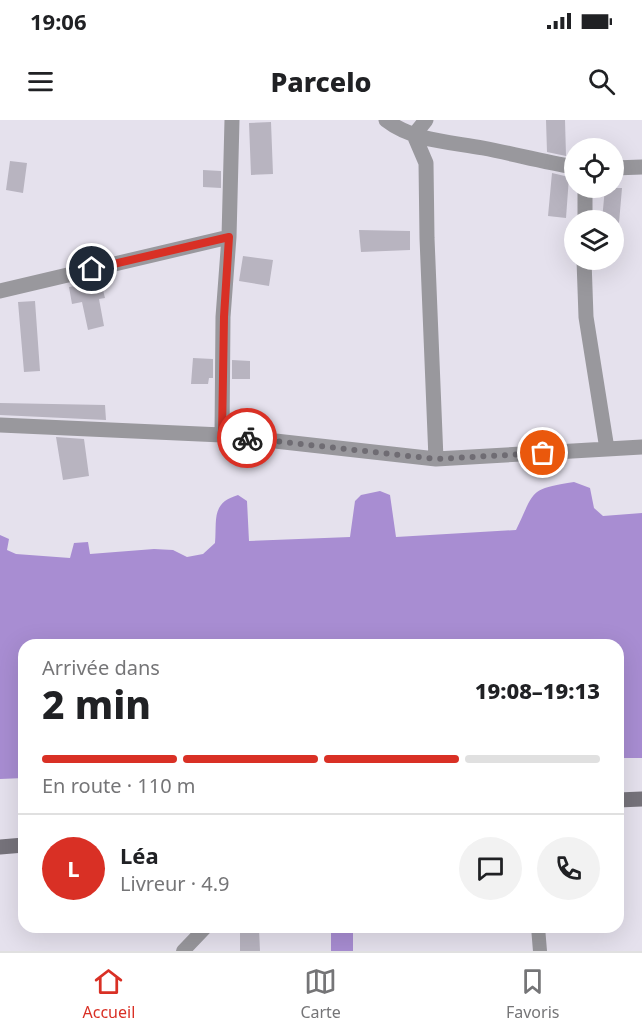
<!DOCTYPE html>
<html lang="fr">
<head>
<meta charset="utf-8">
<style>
  :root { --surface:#fff; --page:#f2f2f2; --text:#202124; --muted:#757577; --line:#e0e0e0; --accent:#d93025 }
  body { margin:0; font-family:"Noto Sans",sans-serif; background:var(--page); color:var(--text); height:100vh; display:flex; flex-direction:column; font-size:22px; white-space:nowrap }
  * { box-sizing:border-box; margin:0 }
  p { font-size:20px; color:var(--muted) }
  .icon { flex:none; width:33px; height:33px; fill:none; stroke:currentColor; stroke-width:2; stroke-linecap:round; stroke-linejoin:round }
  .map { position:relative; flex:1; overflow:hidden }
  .drawer { position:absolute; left:18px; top:519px; width:606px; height:294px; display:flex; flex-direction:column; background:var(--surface); border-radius:18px; box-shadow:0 6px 24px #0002 }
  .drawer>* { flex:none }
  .buttons { position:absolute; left:564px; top:18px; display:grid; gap:12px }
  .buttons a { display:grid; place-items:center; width:60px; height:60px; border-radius:50%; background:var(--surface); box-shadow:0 6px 24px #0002; font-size:30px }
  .pin { position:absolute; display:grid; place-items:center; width:51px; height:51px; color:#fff; margin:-26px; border:3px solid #fff; border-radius:50%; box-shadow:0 2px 6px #0007 }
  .courier { position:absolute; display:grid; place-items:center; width:60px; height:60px; margin:-30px; border:4px solid #d93025; border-radius:50%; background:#fff; color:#222; box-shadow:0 2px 8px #0007 }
  .headline em { font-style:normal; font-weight:800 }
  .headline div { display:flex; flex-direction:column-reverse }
  .headline { display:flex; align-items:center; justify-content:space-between; height:102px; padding:0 24px }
  h1 { font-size:39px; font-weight:800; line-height:45px }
  .bar { display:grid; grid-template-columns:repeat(4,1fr); gap:9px 6px; align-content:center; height:72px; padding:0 24px }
  .bar i { height:8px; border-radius:4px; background:var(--line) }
  .bar .selected { background:var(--accent) }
  .bar p { grid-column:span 4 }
  .line { display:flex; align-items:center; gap:15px; padding:0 24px; border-top:2px solid var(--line) }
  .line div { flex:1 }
  .round { display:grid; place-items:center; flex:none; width:63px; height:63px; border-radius:32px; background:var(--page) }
  .status { display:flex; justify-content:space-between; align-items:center; height:42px; padding:0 30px; background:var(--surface); direction:ltr }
  .status svg { height:16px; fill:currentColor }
  header { display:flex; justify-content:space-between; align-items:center; height:78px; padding:0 24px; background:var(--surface); font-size:27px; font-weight:800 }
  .dock { display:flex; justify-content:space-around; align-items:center; height:84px; border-top:2px solid var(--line); background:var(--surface); font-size:16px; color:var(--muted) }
  .dock a { display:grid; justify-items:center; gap:3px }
  .dock .selected { color:var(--accent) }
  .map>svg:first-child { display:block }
  .water { fill:#a88dd2 }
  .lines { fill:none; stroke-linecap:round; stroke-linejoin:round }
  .canal { stroke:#a88dd2; stroke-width:22 }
  .building { fill:#b8b4c0 }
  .service { stroke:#99989d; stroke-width:14 }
  .minor { stroke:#99989d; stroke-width:15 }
  .secondary { stroke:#76737b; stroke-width:15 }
  .done { stroke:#6f6c73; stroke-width:6; stroke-dasharray:0 10.8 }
  .route { stroke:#d93025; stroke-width:8 }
</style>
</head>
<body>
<div class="status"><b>19:06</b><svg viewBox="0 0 49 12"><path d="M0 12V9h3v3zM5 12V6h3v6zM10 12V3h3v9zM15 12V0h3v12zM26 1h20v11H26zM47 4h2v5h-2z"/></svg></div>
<header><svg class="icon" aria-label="menu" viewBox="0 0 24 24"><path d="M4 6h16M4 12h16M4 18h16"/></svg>Parcelo<svg class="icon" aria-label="search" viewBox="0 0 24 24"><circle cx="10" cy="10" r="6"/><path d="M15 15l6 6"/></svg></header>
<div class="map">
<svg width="642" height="831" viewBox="0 0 642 831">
  <rect width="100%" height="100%" fill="#e5e1ed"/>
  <path class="water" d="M574,362L590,368L594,388L603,396L642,393V638H618V525H24V658L0,659V415L9,419L7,430L16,434L70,438L74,423L88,422L90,434L154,429L173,430L187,437L203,434L215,423C217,399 211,383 238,375L247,381L249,421L350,417L355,381L361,375L380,371L390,375L396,417L516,410C535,371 528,369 574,362Z"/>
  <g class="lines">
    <path class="canal" d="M342,808V831"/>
  </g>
  <path class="building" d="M546,0H565L566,36L547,32Z
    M271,2L273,54L251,55L249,3Z
    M10,41L27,43L23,73L6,70Z
    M203,50L221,51V68L203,67Z
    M552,53L569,57L566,98L548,96Z
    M605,68H622L619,103L614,102V100H602Z
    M359,110L410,111V130L361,132Z
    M243,136L273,140L269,166L239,161Z
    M101,162L105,178L99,179L104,206L88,210L82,182L72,184L69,167Z
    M35,181L40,251L24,252L18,182Z
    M193,238L213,239V258H209L208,264H191Z
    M232,240L250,241V259H232Z
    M0,283L105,285L106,300L0,295Z
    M56,317L84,319L89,356L63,360Z
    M240,809H259L260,831H240Z"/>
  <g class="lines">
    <path class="service" d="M538,807L540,831
      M183,831L206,807"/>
    <path class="minor" d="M386,0C413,21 451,22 483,28C514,34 544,42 574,47
      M426,0L414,15L426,43L427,118L436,339
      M614,48L642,47
      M585,100V68
      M584,140L586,197L607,329
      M0,171L229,117
      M0,305L222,315L436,339L642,327
      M222,315L223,197L229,117L232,0"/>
    <path class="secondary" d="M618,680L642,679
      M0,727L24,725"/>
  </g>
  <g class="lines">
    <path class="done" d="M247,318L436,339L543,333"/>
    <path class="route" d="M92,149L229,117L224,197L222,315L247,318"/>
  </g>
</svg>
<div class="buttons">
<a><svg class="icon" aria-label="locate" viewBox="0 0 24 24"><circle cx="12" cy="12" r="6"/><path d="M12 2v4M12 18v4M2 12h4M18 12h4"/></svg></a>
<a><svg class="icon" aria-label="layers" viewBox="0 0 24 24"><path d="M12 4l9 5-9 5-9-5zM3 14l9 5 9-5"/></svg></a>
</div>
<div class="pin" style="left:543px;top:333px;background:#ea580c"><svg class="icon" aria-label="bag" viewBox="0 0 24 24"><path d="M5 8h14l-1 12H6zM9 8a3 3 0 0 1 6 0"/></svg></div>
<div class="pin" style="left:92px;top:149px;background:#1f2937"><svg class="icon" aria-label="home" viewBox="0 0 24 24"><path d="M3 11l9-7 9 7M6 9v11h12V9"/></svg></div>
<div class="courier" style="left:247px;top:318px"><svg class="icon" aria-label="bike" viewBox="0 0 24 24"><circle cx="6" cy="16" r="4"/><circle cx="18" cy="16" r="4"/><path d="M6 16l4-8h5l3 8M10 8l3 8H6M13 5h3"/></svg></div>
<section class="drawer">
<div class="headline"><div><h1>2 min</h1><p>Arrivée dans</p></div><em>19:08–19:13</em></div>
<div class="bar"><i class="selected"></i><i class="selected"></i><i class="selected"></i><i></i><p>En route · 110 m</p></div>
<div class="line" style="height:108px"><b class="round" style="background:var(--accent);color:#fff">L</b><div><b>Léa</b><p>Livreur · 4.9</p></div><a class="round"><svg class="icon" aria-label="chat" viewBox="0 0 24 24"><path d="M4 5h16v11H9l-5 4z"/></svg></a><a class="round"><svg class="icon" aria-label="phone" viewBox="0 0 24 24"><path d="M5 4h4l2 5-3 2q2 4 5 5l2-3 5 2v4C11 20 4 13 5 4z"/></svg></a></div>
</section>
</div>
<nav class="dock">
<a class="selected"><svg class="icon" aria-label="home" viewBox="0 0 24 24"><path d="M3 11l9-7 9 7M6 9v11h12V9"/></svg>Accueil</a>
<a><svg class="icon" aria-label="map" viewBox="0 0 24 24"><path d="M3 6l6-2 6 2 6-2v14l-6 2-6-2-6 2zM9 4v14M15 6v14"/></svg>Carte</a>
<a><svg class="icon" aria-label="saved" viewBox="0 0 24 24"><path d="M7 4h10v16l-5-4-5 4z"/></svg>Favoris</a>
</nav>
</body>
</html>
